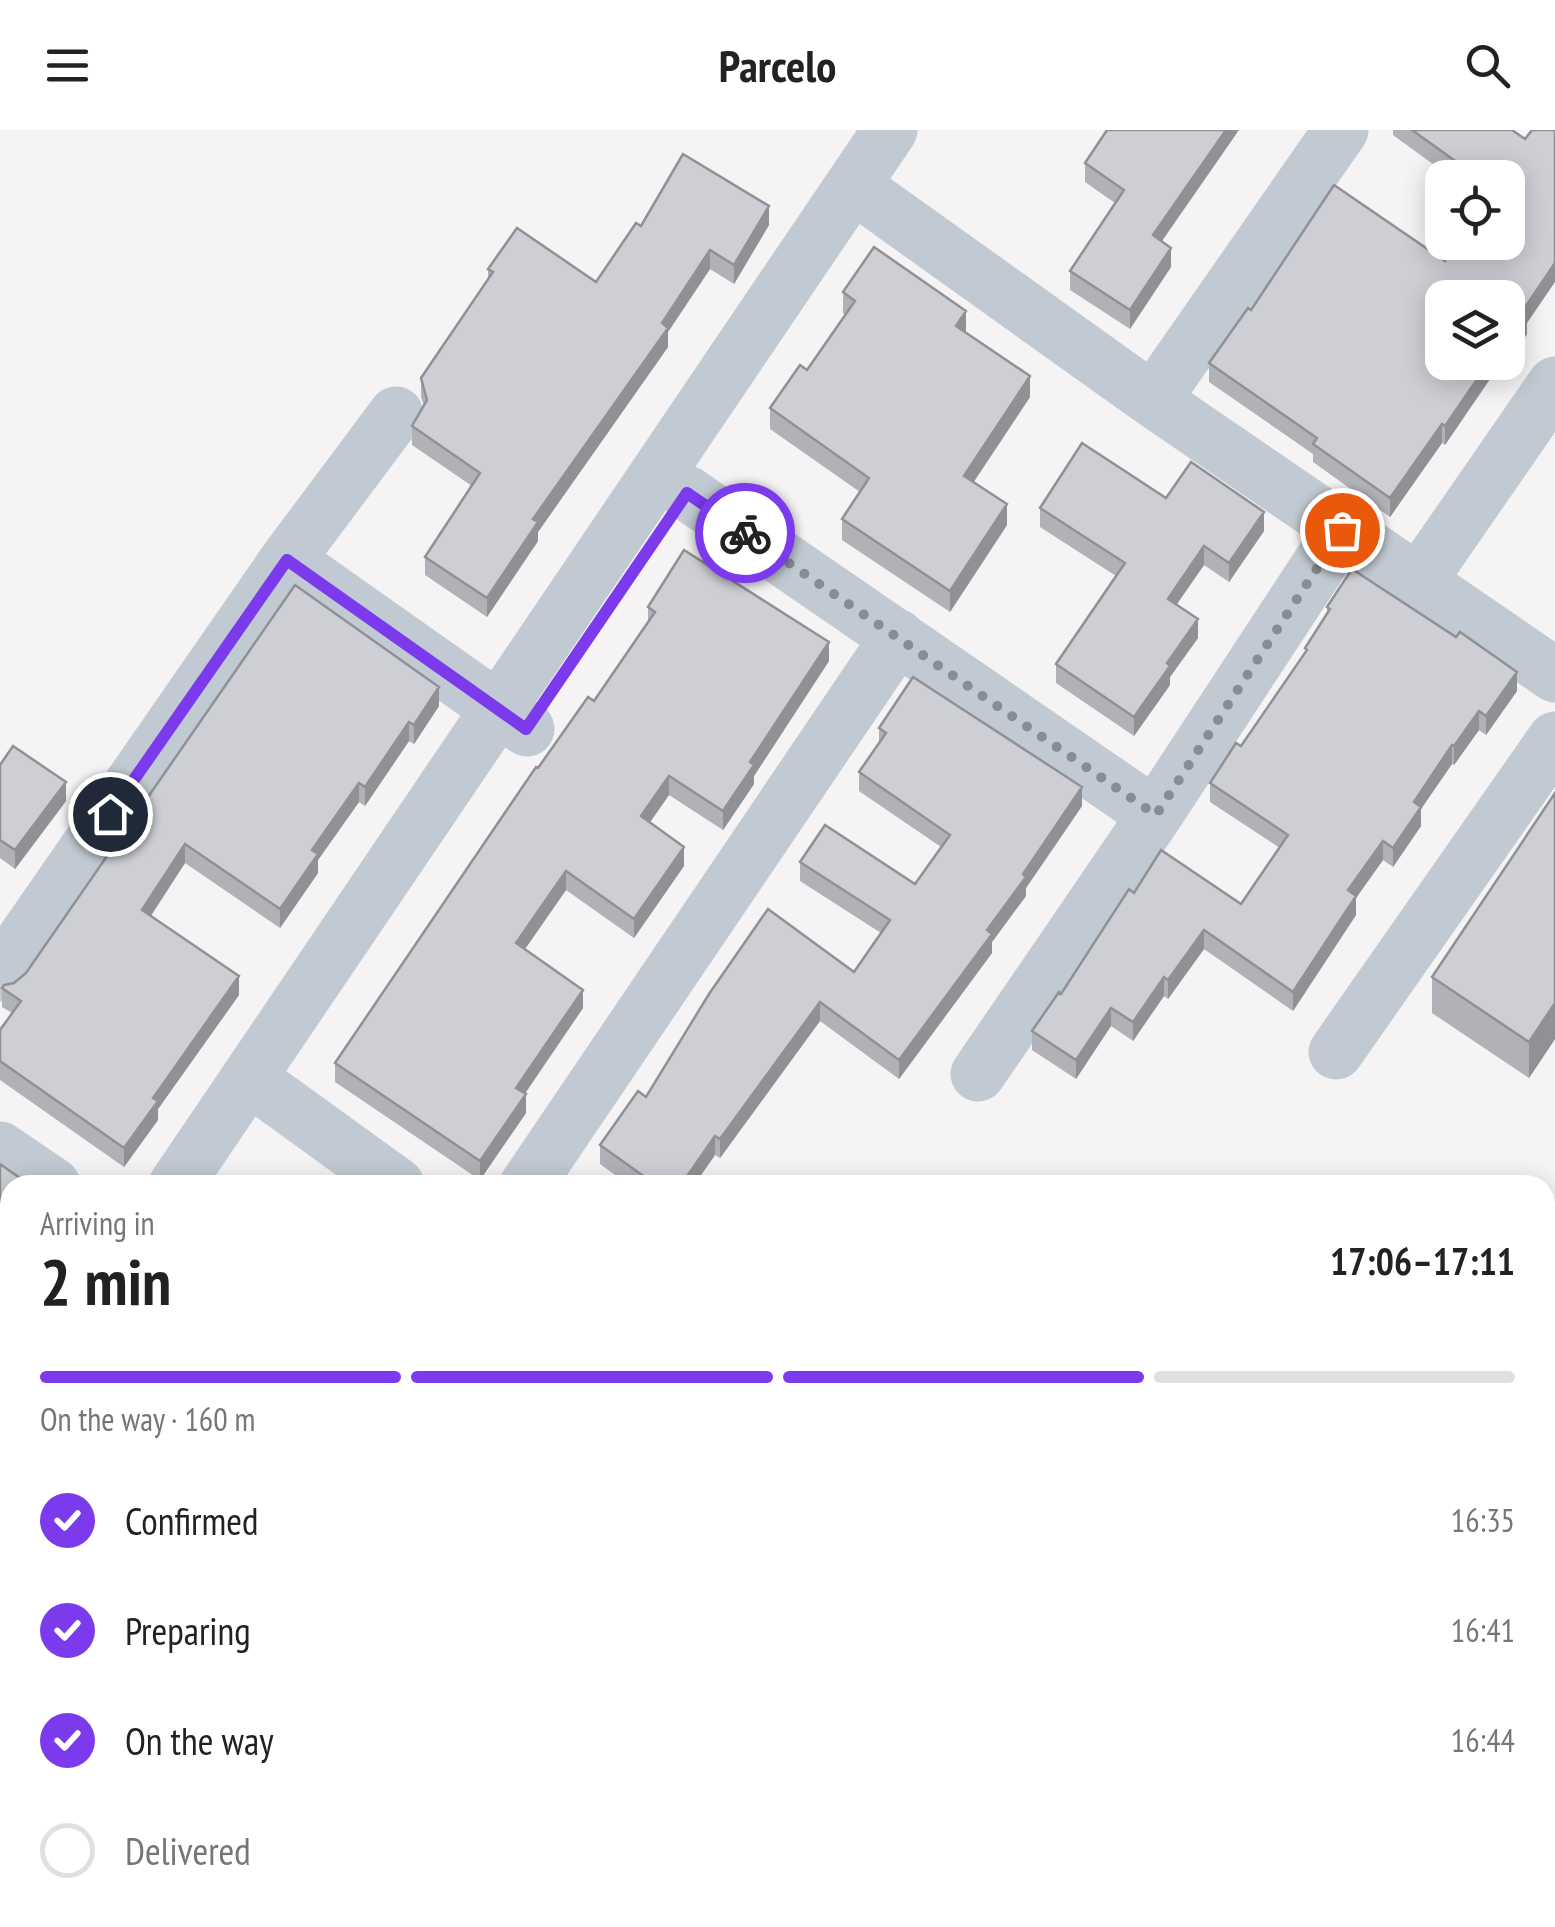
<!DOCTYPE html>
<html lang="en">
<head>
<meta charset="utf-8">
<style>
  :root { --surface:#fff; --page:#f6f6f6; --text:#222; --muted:#767676; --line:#e0e0e0; --accent:#7c3aed }
  body { margin:0; font-family:"PT Sans Narrow",sans-serif; background:var(--page); color:var(--text); height:100vh; display:flex; flex-direction:column; font-size:38px; white-space:nowrap }
  * { box-sizing:border-box; margin:0 }
  p { font-size:32px; color:var(--muted) }
  .icon { flex:none; width:55px; height:55px; fill:none; stroke:currentColor; stroke-width:2; stroke-linecap:round; stroke-linejoin:round }
  .map { position:relative; flex:1; overflow:hidden }
  .panel { position:absolute; left:0px; top:1045px; width:1555px; height:752px; display:flex; flex-direction:column; background:var(--surface); border-radius:30px 30px 0 0; box-shadow:0 5px 25px #0003 }
  .panel>* { flex:none }
  .fabs { position:absolute; left:1425px; top:30px; display:grid; gap:20px }
  .fabs a { display:grid; place-items:center; width:100px; height:100px; border-radius:20px; background:var(--surface); box-shadow:0 5px 25px #0003; font-size:50px }
  .pin { position:absolute; display:grid; place-items:center; width:85px; height:85px; color:#fff; margin:-42px; border:5px solid #fff; border-radius:50%; box-shadow:0 2px 10px #0007 }
  .courier { position:absolute; display:grid; place-items:center; width:100px; height:100px; margin:-50px; border:8px solid #7c3aed; border-radius:50%; background:#fff; color:#222; box-shadow:0 2px 12px #0007 }
  .overview em { font-style:normal; font-weight:700 }
  .overview div { display:flex; flex-direction:column-reverse }
  .overview { display:flex; align-items:center; justify-content:space-between; height:170px; padding:0 40px }
  h1 { font-size:65px; font-weight:700; line-height:75px }
  .bar { display:grid; grid-template-columns:repeat(4,1fr); gap:15px 10px; align-content:center; height:120px; padding:0 40px }
  .bar i { height:12px; border-radius:8px; background:var(--line) }
  .bar .active { background:var(--accent) }
  .bar p { grid-column:span 4 }
  ol { padding:0 40px; list-style:none }
  li { display:flex; align-items:center; gap:30px; height:110px }
  li p { margin-inline-start:auto }
  li .icon { padding:10px; border-radius:50%; background:var(--accent); color:#fff; stroke-width:4 }
  li:last-child { color:var(--muted) }
  li i { width:55px; height:55px; border:5px solid var(--line); border-radius:50% }
  header { display:flex; justify-content:space-between; align-items:center; height:130px; padding:0 40px; background:var(--surface); font-size:45px; font-weight:700 }
  .map>svg:first-child { display:block }
  .lines { fill:none; stroke-linecap:round; stroke-linejoin:round }
  .minor { stroke:#c1cad2; stroke-width:55 }
  .wall { fill:#b0b2b7 }
  .shaded-wall { fill:#909195 }
  .building { fill:#cdcfd5; stroke:#909195; stroke-width:2.5 }
  .done { stroke:#868d94; stroke-width:10; stroke-dasharray:0 18 }
  .route { stroke:#7c3aed; stroke-width:12 }
</style>
</head>
<body>
<header><svg class="icon" aria-label="menu" viewBox="0 0 24 24"><path d="M4 6h16M4 12h16M4 18h16"/></svg>Parcelo<svg class="icon" aria-label="search" viewBox="0 0 24 24"><circle cx="10" cy="10" r="6"/><path d="M15 15l6 6"/></svg></header>
<div class="map">
<svg width="1555" height="1797" viewBox="0 0 1555 1797">
  <rect width="100%" height="100%" fill="#f5f3f3"/>
  <g class="lines">
    <path class="minor" d="M869,67L1153,270L1555,545
      M1153,270L1341,0
      M687,363L1155,685
      M287,430L527,599
      M1418,452L1555,254
      M0,844L287,430L396,284
      M1336,922L1555,609
      M978,944L1155,685L1342,400
      M249,948L397,1055
      M0,1019L53,1055
      M176,1055L890,0
      M527,1055L898,507
      M0,1314L10,1300
      M0,1374L10,1359
      M0,1437L10,1443
      M1545,1530L1553,1518V1491
      M458,1788L472,1797
      M519,1788L533,1797
      M294,1797L301,1788
      M917,1797L924,1788
      M1318,1797L1325,1788"/>
  </g>
  <path class="wall" d="M1107,0L1162,111L1171,137L1130,199L1070,160V141L1115,73L1085,52V33Z
    M1393,0H1512L1527,204L1508,232V168L1442,232H1507L1496,249L1492,246L1445,315L1442,313L1390,387L1313,332V324L1209,252V233L1251,180L1445,131L1508,48H1452L1393,5Z
    M769,95L734,154L710,139L668,202V217L538,402V411L487,487L425,445V427L472,356L412,315V296L424,276L421,267V248L488,150V139L596,152L641,96Z
    M843,162L966,202L1030,267L974,352L1007,395L950,482L842,410V389L860,362L770,299V278L807,240L845,185L843,183Z
    M1166,368L1264,401L1229,452L1204,435L1176,475L1198,508L1170,547V555L1134,606L1056,553V534L1116,446L1040,397V378Z
    M295,455L439,576L414,614L409,611L365,676L359,672L318,730V743L280,798L185,733L151,786L239,865L158,979V990L124,1037L0,950V900L12,883L2,877V858L14,853L26,843Z
    M648,477L829,531L754,646V654L723,700L669,665L650,692L684,736L634,808L566,760L525,819L583,878L525,964L526,983L480,1050L335,952V933L538,638L594,571L648,493Z
    M1327,477L1517,561L1486,605L1479,600L1454,635L1452,634L1421,679V696L1393,737L1383,730L1356,768V785L1293,881L1204,819L1168,869L1164,866L1133,911L1111,896L1076,949L1032,920V901L1061,864L1134,763L1241,774L1280,718L1210,672V653L1241,616L1305,523V518L1327,483Z
    M879,598L1082,676L1026,758V766L992,812V823L899,949L820,891L720,1028L715,1025L694,1055H629L600,1034V1015L646,967L854,842L881,803L800,751V732L915,754L941,717L859,661V642L879,614Z
    M0,635L66,671L15,739L0,728Z
    M1555,663V909L1529,948L1432,883V847Z
    M0,1527L10,1534V1664L0,1657Z
    M10,1708V1788H244L237,1797H39L37,1795L36,1797H23L0,1781V1723Z
    M600,1788H876L869,1797H612Z"/>
  <path class="shaded-wall" d="M1226,0H1239L1153,124V105Z
    M769,76V95L734,154V135Z
    M1171,118V137L1130,199V180Z
    M710,120V139L668,202V217L538,402V411L487,487V468L533,389Z
    M1555,133V152L1527,193V204L1508,232V213L1522,182Z
    M966,181V202L956,217V196Z
    M1489,232H1492V246L1445,315V296Z
    M1496,232H1507L1496,249Z
    M1030,246V267L964,366V346Z
    M1442,294V313L1390,387V368Z
    M1007,374V395L950,482V461Z
    M1264,382V401L1229,452V433Z
    M1204,416V435L1168,487V469Z
    M1198,489V508L1170,547V555L1134,606V587L1167,533Z
    M829,512V531L754,646V654L723,700V681L750,632Z
    M1517,542V561L1486,605V586Z
    M439,557V576L414,614V595Z
    M1479,581V600L1454,635V616Z
    M409,592V611L365,676V657Z
    M1452,615V634L1421,679V696L1393,737V718L1414,672Z
    M669,646V665L641,705V686Z
    M66,652V671L15,739V720Z
    M359,653V672L318,730V743L280,798V779L312,720Z
    M1082,657V676L1026,758V766L992,812V823L899,949V930Z
    M1383,711V730L1356,768V785L1293,881V862L1348,760Z
    M185,714V733L142,799V780Z
    M684,717V736L634,808V789Z
    M566,741V760L516,832V813Z
    M1204,800V819L1168,869V850Z
    M239,846V865L158,979V990L124,1037V1018L153,968Z
    M1164,847V866L1133,911V892Z
    M583,860V878L516,976V958Z
    M820,872V891L720,1028V1009Z
    M1555,873V909L1529,948V912Z
    M1111,878V896L1076,949V930Z
    M526,964V983L480,1050V1031Z
    M715,1006V1025L694,1055H681Z
    M10,1167V1189L0,1203V1181Z
    M32,1788H37L36,1797H32Z
    M231,1788H244L237,1797H224Z
    M623,1788H628V1797H623Z
    M862,1788H876L869,1797H855Z
    M1213,1788H1228L1221,1797H1206Z"/>
  <path class="building" d="M1107,0H1226L1153,105L1171,118L1130,180L1070,141L1124,60L1085,33Z
    M1412,0H1512L1525,9L1532,0H1555V133L1522,182L1527,185L1508,213V168H1442V232H1489L1445,296L1442,294L1390,368L1313,314L1317,308L1209,233L1248,178L1251,180L1334,55L1445,131L1457,112H1508V48H1479Z
    M683,24L769,76L734,135L710,120L662,193L668,198L533,389L538,392L487,468L425,427L480,343L412,296L427,270L421,248L493,142L488,139L517,98L596,152L636,93L641,96Z
    M874,117L966,181L956,196L1030,246L964,346L1007,374L950,461L842,389L869,348L770,278L800,235L807,240L855,171L843,162Z
    M1082,313L1166,368L1191,332L1264,382L1229,433L1204,416L1168,469L1198,489L1167,533L1170,536L1134,587L1056,534L1125,433L1040,378Z
    M684,420L829,512L750,632L754,635L723,681L669,646L641,686L684,717L634,789L566,741L516,813L583,860L516,958L526,964L480,1031L335,933L536,637L538,638L588,567L594,571L655,482L648,477Z
    M1352,439L1456,507L1460,502L1517,542L1486,586L1479,581L1454,616L1452,615L1414,672L1421,677L1393,718L1383,711L1348,760L1356,766L1293,862L1204,800L1168,850L1164,847L1133,892L1111,878L1076,930L1032,901L1059,862L1061,864L1129,759L1134,763L1161,720L1241,774L1288,705L1210,653L1236,613L1241,616L1307,520L1305,518L1330,479L1327,477Z
    M295,455L439,557L414,595L409,592L365,657L359,653L312,720L318,724L280,779L185,714L142,780L239,846L153,968L158,971L124,1018L0,931V900L21,871L2,858L4,855L14,853L26,843Z
    M913,547L1082,657L1023,744L1026,747L987,800L992,804L899,930L820,872L720,1009L715,1006L681,1055H656L600,1015L638,961L646,967L709,864L768,779L854,842L890,790L800,732L825,695L915,754L950,705L859,642L886,603L879,598Z
    M13,616L66,652L15,720L0,710V635Z
    M1555,663V873L1529,912L1432,847Z
    M0,1034L30,1055H10V1167L0,1181Z
    M0,1527L10,1534V1645L0,1638Z
    M1555,1549V1797H1395L1402,1788H1545V1563Z
    M10,1708V1769L0,1762V1723Z
    M53,1788H231L224,1797H67Z
    M641,1788H862L855,1797H654Z
    M1031,1788H1213L1206,1797H1025Z"/>
  <g class="lines">
    <path class="done" d="M745,403L1156,685L1342,400"/>
    <path class="route" d="M110,684L287,430L526,599L687,363L745,403"/>
  </g>
</svg>
<div class="fabs">
<a><svg class="icon" aria-label="locate" viewBox="0 0 24 24"><circle cx="12" cy="12" r="6"/><path d="M12 2v4M12 18v4M2 12h4M18 12h4"/></svg></a>
<a><svg class="icon" aria-label="layers" viewBox="0 0 24 24"><path d="M12 4l9 5-9 5-9-5zM3 14l9 5 9-5"/></svg></a>
</div>
<div class="pin" style="left:1342px;top:400px;background:#ea580c"><svg class="icon" aria-label="bag" viewBox="0 0 24 24"><path d="M5 8h14l-1 12H6zM9 8a3 3 0 0 1 6 0"/></svg></div>
<div class="pin" style="left:110px;top:684px;background:#1f2937"><svg class="icon" aria-label="home" viewBox="0 0 24 24"><path d="M3 11l9-7 9 7M6 9v11h12V9"/></svg></div>
<div class="courier" style="left:745px;top:403px"><svg class="icon" aria-label="bike" viewBox="0 0 24 24"><circle cx="6" cy="16" r="4"/><circle cx="18" cy="16" r="4"/><path d="M6 16l4-8h5l3 8M10 8l3 8H6M13 5h3"/></svg></div>
<section class="panel">
<div class="overview"><div><h1>2 min</h1><p>Arriving in</p></div><em>17:06–17:11</em></div>
<div class="bar"><i class="active"></i><i class="active"></i><i class="active"></i><i></i><p>On the way · 160 m</p></div>
<ol>
<li><svg class="icon" aria-label="check" viewBox="0 0 24 24"><path d="M5 12l5 5 9-10"/></svg>Confirmed<p>16:35</p></li>
<li><svg class="icon" aria-label="check" viewBox="0 0 24 24"><path d="M5 12l5 5 9-10"/></svg>Preparing<p>16:41</p></li>
<li><svg class="icon" aria-label="check" viewBox="0 0 24 24"><path d="M5 12l5 5 9-10"/></svg>On the way<p>16:44</p></li>
<li><i></i>Delivered</li>
</ol>
</section>
</div>
</body>
</html>
